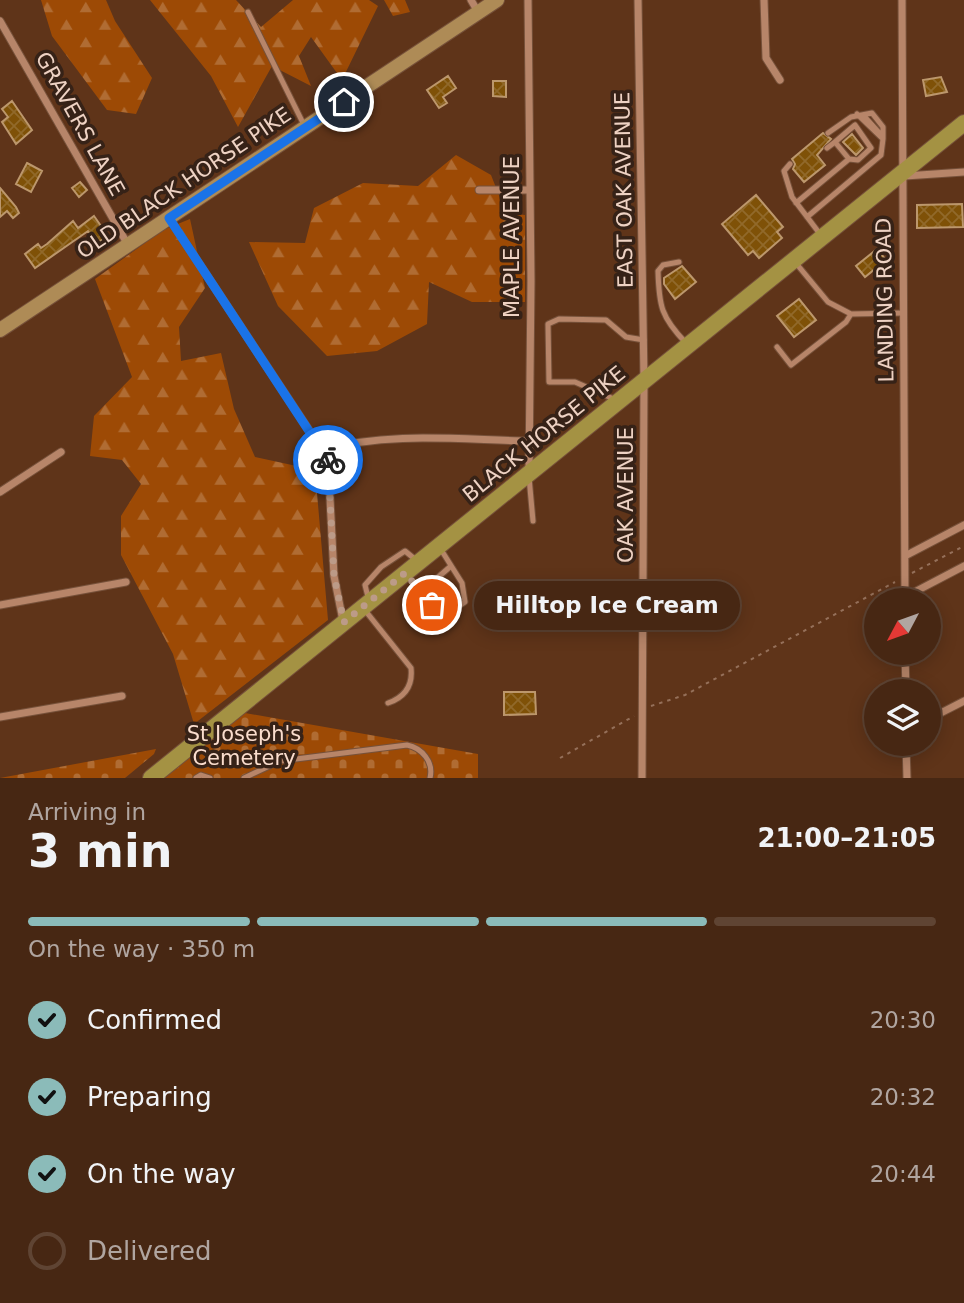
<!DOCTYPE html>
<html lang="en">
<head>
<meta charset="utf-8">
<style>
  :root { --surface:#472713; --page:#4e2f1c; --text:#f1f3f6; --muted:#b0a5a0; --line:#5f4433; --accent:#8bbbb9 }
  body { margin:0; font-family:"DejaVu Sans",sans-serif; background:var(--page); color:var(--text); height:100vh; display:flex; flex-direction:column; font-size:26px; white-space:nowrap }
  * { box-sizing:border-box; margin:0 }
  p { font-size:23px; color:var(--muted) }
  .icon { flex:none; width:38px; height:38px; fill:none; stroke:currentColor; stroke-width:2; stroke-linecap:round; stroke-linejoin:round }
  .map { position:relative; height:778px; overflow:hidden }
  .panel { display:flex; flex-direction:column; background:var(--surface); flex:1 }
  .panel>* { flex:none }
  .needle { width:46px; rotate:229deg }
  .tools { position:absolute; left:864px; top:588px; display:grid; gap:14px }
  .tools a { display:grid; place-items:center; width:77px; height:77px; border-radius:50%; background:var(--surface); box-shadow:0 4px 18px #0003,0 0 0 2px var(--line); font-size:35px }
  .pin { position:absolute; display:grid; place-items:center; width:60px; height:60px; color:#fff; margin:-30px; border:4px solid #fff; border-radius:50%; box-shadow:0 2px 7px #0007 }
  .courier { position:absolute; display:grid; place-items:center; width:70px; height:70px; margin:-35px; border:5px solid #1a73e8; border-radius:50%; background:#fff; color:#222; box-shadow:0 2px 9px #0007 }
  .bubble { position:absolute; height:49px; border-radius:24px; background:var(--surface); box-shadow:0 4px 18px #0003,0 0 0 2px var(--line); font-size:23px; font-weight:600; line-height:49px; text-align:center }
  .summary em { font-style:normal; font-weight:600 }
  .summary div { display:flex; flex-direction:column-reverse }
  .summary { display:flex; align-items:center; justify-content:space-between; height:119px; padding:0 28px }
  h1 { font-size:46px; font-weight:600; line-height:52px }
  .bar { display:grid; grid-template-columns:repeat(4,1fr); gap:10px 7px; align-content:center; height:84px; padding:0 28px }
  .bar i { height:9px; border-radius:5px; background:var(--line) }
  .bar .active { background:var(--accent) }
  .bar p { grid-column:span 4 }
  ol { padding:0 28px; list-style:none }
  li { display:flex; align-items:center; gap:21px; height:77px }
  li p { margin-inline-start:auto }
  li .icon { padding:7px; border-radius:50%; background:var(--accent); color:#111; stroke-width:4 }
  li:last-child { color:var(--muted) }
  li i { width:38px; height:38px; border:4px solid var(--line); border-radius:50% }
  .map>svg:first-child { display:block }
  .forest { fill:url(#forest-firs) }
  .cemetery { fill:url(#cemetery-stones) }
  .building { fill:url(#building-cross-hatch); stroke:#bc976c; stroke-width:2 }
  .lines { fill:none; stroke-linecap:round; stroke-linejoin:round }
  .lane-casing { stroke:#76513a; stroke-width:7 }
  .street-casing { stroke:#76513a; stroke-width:9 }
  .secondary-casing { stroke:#76513a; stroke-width:16 }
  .primary-casing { stroke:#76513a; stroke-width:18 }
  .path { stroke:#95705a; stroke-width:2; stroke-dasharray:3.5 5; stroke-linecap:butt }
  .lane { stroke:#b78569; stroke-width:5 }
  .street { stroke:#b78569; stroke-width:7 }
  .secondary { stroke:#ae8b56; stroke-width:14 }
  .primary { stroke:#a49243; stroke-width:16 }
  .done { stroke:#bc9b88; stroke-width:7; stroke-dasharray:0 12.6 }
  .route { stroke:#1a73e8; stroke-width:9 }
  .labels { text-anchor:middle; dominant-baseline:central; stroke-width:7; stroke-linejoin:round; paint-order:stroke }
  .street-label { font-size:21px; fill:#eed2c3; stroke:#362217 }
  .park-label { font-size:21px; fill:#faddcd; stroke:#362217 }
</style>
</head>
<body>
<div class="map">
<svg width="964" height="778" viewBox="0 0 964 778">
  <defs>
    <pattern id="forest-firs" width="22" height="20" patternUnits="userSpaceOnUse" patternTransform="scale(1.75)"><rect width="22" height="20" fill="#9d4a05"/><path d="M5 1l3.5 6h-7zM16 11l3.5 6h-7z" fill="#b06c33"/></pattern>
    <pattern id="cemetery-stones" width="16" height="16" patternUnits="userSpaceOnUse" patternTransform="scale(1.75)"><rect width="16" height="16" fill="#9d4a05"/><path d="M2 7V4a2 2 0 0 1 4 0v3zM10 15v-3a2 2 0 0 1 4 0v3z" fill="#b06c33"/></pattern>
    <pattern id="building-cross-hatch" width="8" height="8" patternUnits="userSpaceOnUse" patternTransform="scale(1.75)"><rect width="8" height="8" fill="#7f5107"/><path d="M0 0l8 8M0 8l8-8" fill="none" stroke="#91692a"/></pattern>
  </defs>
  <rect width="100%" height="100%" fill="#5f3419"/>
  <path class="forest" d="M41,0H106L115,21L152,78L136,114L107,110L52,36Z
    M150,0H236L261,27L293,0H369L378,6L342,80L311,37L299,56L311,86L272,66L238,127L211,76Z
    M384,0H405L410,12L393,16Z
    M456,155L491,175L506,213L525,215V302H472L429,282L427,324L377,351L327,356L278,306L249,242L305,243L314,208L363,183L418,186Z
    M190,219L205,288L179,327L181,361L221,353L234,409L255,457L315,470L328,620L194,724L173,654L121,555V516L141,484L122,460L90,456L94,416L132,377L95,279L163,230Z"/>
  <path class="cemetery" d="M234,711L478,754V778H151Z
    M156,749L154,754L125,778H0Z"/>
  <path class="building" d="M448,76L456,88L443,97L447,103L439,108L427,90Z
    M941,77L947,92L926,96L923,80Z
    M493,81H506V97L493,96Z
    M12,101L32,130L16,144L2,122L8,117L2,109Z
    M823,133L831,139L817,155L825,165L804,182L793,169L795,164L792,159Z
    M852,134L863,148L856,155L843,142Z
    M27,163L42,171L31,192L16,184Z
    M80,182L87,190L79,197L72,188Z
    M0,188L16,207L19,213L13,218L7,211L0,217Z
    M756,195L783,227L777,232L782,238L759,258L753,251L748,255L722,224Z
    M962,204L963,227L917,228V205Z
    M94,216L108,236L97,243L88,231L35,268L25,254L38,244L41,248L47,244L73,221L78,228Z
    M877,249L886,260L865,277L856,266Z
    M682,266L696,282L675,299L664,284V278Z
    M799,299L816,320L794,337L777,316Z
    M491,585H508V601H543V622H492Z
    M445,589L456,602L443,611L433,599Z
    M504,692H535L536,714L504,715Z"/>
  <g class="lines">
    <g class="lane-casing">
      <path id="lane" d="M248,12L304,125
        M864,116L882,136
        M828,133L851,117L872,113L883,127V139
        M827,148L835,142
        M790,164L784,171L792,197L820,234
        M796,203L849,159L858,160L871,148L855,125L835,142L849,159
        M807,217L881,155L883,139L857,114
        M679,262L663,265L658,271C659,306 661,317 686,343
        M795,262L828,302L851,314
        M777,347L791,365L846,322L851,314L903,313
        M616,400L575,382H549L548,324L559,319L606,320L626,337L644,340
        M529,477L533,521
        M407,575L442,618L465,602L462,583L440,548
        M421,592L451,566
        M369,601L365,585L381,567L405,551L416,560
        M364,609L411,668C413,686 405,697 388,703
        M196,778L201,775L210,778
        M244,778L280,761L407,745C422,748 434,762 430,778"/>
    </g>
    <g class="street-casing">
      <path id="street" d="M471,0L478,12
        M528,0L531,281L529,472
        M638,0L644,380L642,778
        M764,0L766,58L780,80
        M902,0L905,600
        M0,21L128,245
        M905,176L964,172
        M479,190H529
        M169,218L328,459L334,576L343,621
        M323,450C389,431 462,440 529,441
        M0,492L61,452
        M905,556L964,525
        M905,597L964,566
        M0,605L126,582
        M905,653L906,691
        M0,717L122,696
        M929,719L964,701
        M906,744L907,778"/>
    </g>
    <g class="secondary-casing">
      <path id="secondary" d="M0,330L497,0"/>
    </g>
    <g class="primary-casing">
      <path id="primary" d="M151,778L964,123"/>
    </g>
    <path class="path" d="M912,573L964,546
      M651,706L685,695L895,582
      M560,758L634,716"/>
    <use href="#lane" class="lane"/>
    <use href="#street" class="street"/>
    <use href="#secondary" class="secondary"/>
    <use href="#primary" class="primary"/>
  </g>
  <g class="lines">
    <path class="done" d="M328,460L334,576L344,622L405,573L432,605"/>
    <path class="route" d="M328,460L169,218L344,102"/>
  </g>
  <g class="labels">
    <g class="street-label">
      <text transform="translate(80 124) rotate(61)">GRAVERS LANE</text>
      <text transform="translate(184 183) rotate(-34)">OLD BLACK HORSE PIKE</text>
      <text transform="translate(624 190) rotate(-91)">EAST OAK AVENUE</text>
      <text transform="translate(512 237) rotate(-90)">MAPLE AVENUE</text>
      <text transform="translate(885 300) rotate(-91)">LANDING ROAD</text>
      <text transform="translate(544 434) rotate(-39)">BLACK HORSE PIKE</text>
      <text transform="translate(626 495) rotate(-90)">OAK AVENUE</text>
    </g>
    <g class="park-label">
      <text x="244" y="734">St Joseph's<tspan x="244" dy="24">Cemetery</tspan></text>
    </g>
  </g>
</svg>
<div class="tools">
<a><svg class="needle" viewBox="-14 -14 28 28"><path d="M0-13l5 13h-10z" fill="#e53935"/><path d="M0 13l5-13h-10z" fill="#b0a5a0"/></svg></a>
<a><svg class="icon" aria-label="layers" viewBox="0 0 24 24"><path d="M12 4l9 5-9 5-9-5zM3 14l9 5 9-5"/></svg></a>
</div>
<div class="pin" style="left:432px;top:605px;background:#ea580c"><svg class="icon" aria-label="bag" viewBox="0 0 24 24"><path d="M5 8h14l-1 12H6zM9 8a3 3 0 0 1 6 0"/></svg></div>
<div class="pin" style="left:344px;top:102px;background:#1f2937"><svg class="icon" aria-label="home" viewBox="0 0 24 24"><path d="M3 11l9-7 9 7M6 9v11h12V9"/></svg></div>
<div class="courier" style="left:328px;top:460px"><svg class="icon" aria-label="bike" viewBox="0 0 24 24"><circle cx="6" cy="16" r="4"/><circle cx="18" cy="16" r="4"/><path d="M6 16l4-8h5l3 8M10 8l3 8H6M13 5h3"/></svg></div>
<div class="bubble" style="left:474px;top:581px;width:266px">Hilltop Ice Cream</div>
</div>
<section class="panel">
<div class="summary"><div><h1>3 min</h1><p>Arriving in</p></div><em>21:00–21:05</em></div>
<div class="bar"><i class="active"></i><i class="active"></i><i class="active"></i><i></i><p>On the way · 350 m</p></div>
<ol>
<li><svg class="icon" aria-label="check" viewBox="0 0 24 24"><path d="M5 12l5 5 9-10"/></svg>Confirmed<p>20:30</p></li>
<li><svg class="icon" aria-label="check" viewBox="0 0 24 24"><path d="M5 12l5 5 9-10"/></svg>Preparing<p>20:32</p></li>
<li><svg class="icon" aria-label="check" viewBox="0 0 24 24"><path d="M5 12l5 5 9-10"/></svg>On the way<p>20:44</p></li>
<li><i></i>Delivered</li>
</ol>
</section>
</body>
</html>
